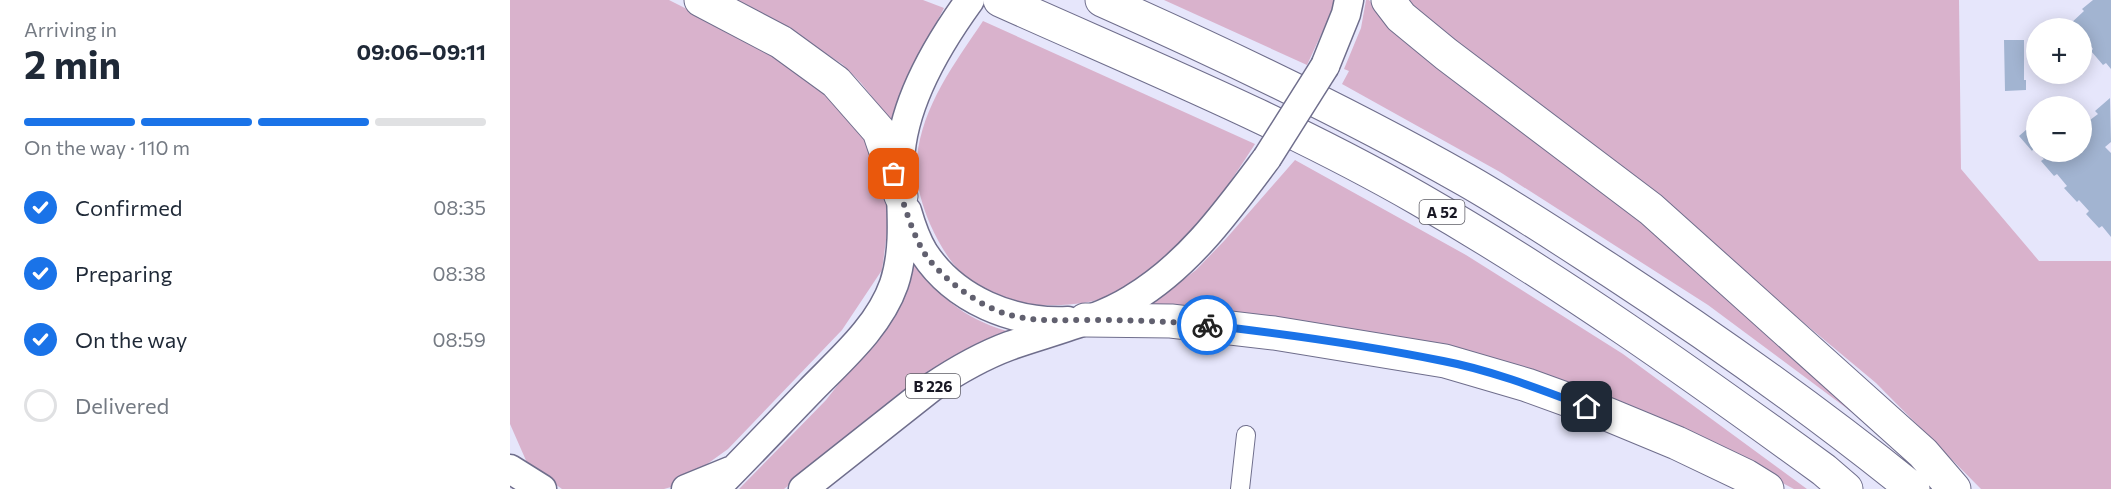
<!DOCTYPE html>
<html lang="en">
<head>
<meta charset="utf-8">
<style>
  :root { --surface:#fff; --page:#f6f6f7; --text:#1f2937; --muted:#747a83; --line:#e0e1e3; --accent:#1a73e8 }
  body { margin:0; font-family:Commissioner,sans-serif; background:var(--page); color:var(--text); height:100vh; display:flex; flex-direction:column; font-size:22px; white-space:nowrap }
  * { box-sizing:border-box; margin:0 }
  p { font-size:20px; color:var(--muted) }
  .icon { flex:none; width:33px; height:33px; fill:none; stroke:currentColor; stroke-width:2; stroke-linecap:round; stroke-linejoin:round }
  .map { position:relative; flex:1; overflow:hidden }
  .panel { display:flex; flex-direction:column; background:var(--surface); width:510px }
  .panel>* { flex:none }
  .buttons { position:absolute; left:1516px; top:18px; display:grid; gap:12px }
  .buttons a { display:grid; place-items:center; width:66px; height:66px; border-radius:50%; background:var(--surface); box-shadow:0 3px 15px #0003; font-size:30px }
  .pin { position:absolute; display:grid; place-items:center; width:51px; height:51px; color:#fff; margin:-26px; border-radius:12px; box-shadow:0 3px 9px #0006 }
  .courier { position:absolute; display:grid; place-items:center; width:60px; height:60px; margin:-30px; border:4px solid #1a73e8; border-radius:50%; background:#fff; color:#222; box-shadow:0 2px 8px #0007 }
  .headline em { font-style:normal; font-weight:700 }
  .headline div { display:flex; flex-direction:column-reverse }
  .headline { display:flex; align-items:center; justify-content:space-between; height:102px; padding:0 24px }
  h1 { font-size:39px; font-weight:700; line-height:45px }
  .bar { display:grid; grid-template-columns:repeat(4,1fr); gap:9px 6px; align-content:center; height:72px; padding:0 24px }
  .bar i { height:8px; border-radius:4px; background:var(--line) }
  .bar .on { background:var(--accent) }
  .bar p { grid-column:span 4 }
  ol { padding:0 24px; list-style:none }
  li { display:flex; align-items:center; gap:18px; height:66px }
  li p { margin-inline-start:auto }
  li .icon { padding:6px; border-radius:50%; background:var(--accent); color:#fff; stroke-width:4 }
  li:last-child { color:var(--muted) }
  li i { width:33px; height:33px; border:3px solid var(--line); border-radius:50% }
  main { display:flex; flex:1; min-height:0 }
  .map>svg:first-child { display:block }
  .green { fill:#d9b2cc }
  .building { fill:#a2b4d1 }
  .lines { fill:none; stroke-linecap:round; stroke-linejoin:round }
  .minor-casing { stroke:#6f6e8c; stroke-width:20 }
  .primary-casing { stroke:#6f6e8c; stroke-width:31 }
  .motorway-casing { stroke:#6f6e8c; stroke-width:35 }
  .minor { stroke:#fff; stroke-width:18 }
  .primary { stroke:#fff; stroke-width:28 }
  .motorway { stroke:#fff; stroke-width:33 }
  .primary-bridge-casing { stroke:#6f6e8c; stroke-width:31; stroke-linecap:butt }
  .primary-bridge { stroke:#fff; stroke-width:28 }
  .done { stroke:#61606f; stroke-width:6; stroke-dasharray:0 10.8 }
  .route { stroke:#1a73e8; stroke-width:8 }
  .labels { text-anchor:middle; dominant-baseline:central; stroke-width:4.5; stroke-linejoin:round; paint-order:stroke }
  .shield { fill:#fff; stroke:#5e5d66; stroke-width:1.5 }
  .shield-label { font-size:15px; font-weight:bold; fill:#191824 }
</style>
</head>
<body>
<main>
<section class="panel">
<div class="headline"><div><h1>2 min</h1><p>Arriving in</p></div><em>09:06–09:11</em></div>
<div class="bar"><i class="on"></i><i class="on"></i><i class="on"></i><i></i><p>On the way · 110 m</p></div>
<ol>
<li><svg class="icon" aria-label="check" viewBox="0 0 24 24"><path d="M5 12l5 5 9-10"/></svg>Confirmed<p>08:35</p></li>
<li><svg class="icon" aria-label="check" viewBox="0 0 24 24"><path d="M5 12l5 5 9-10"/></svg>Preparing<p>08:38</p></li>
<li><svg class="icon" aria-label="check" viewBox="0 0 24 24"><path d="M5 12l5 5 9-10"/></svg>On the way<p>08:59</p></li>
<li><i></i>Delivered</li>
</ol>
</section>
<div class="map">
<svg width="1601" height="489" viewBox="0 0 1601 489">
  <rect width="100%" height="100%" fill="#e6e6fb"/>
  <path class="green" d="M0,0H159L268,55L320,91L354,135L381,202L372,270L332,330L218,449L168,485L154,489H52L18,465L0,424Z
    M217,0H413L434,8L418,39L384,131L367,103L351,83L332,64L279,30Z
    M654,0H827L797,65Z
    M856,0H859L896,38L1117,205L1401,459L1335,407L1198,305L990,172L832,84L839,71L834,69L851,28Z
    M896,0H1449L1451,169L1529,261H1601V489H1471L1366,383L1089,152L914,19Z
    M473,21L745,144C709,200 671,257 612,290C594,301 571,304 551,305C485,308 447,285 420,224C411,202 405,182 407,158C412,106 445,63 473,21Z
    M785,160L956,255L1113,354L1297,489H1284L1162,427L631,312L686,270L714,241Z
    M402,257C427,295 452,318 497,331L475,340L430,366L274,489H229L316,400L360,344Z"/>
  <path class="building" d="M1583,0H1601V69L1596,63L1593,65L1581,51L1583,49L1574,37L1572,39V28H1562L1559,25L1574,11L1572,9Z
    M1494,40H1514V80H1516V90L1495,91Z
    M1553,98L1561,106H1543Z
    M1600,98L1601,142L1595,147L1601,153V237L1592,226L1589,228L1576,214L1579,211L1569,200L1567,202L1554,188L1557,186L1547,174L1544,176L1531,161L1534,159L1527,152H1572V126L1588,114L1585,111Z
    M1527,116V151L1524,148L1522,151L1509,136L1525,122L1523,120Z"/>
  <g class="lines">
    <g class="minor-casing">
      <path id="minor" d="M730,489L736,435"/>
    </g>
    <g class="primary-casing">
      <path id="primary" d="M815,66L836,14L839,0
        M397,211C401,225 406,240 414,253C445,300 503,324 558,321
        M0,469L32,489
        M176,489L220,471
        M205,489C237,457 268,424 300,391C331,359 369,327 384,284C397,245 390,201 390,161C392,105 428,44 460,0
        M293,489L422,387C446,371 472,356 499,346C538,332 587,321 622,299C679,265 718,210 757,158"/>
    </g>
    <g class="motorway-casing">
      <path id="motorway" d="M191,0L271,42L326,82L369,131L391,196
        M490,0C630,63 775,122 909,199C1050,280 1182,374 1314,470L1336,489
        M592,0C716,55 838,113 956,180C1005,208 1053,240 1101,271C1205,339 1306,411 1403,489
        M878,0L891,17L936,54L1141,209L1413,453L1444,489
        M575,320L661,321L764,333L935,361L1017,385L1097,414L1167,443L1236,476L1257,489"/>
    </g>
    <use href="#minor" class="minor"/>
    <use href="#primary" class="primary"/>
    <use href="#motorway" class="motorway"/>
    <g class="primary-bridge-casing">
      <path id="primary-bridge" d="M757,158L815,66"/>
    </g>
    <use href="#primary-bridge" class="primary-bridge"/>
  </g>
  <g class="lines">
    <path class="done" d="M384,174C393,200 400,228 413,251C429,277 471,308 500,315C527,322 551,320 578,320C618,320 657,321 697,325"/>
    <path class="route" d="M697,325C776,334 855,345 933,361C981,370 1032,390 1077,407"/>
  </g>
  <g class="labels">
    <g class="shield">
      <rect x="909.5" y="200" width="45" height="24" rx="4.5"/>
      <rect x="396" y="374" width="54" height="24" rx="4.5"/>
    </g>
    <g class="shield-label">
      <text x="932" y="212">A 52</text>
      <text x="423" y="386">B 226</text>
    </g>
  </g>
</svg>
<div class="buttons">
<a>+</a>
<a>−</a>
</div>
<div class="pin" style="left:384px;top:174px;background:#ea580c"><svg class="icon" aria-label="bag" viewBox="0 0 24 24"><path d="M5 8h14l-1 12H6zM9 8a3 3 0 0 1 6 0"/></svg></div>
<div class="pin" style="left:1077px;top:407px;background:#1f2937"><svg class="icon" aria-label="home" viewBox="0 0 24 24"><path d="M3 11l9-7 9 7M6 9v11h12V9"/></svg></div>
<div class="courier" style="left:697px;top:325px"><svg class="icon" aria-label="bike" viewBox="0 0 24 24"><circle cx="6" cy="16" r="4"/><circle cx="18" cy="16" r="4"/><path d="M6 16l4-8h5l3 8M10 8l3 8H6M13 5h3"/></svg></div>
</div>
</main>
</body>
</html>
